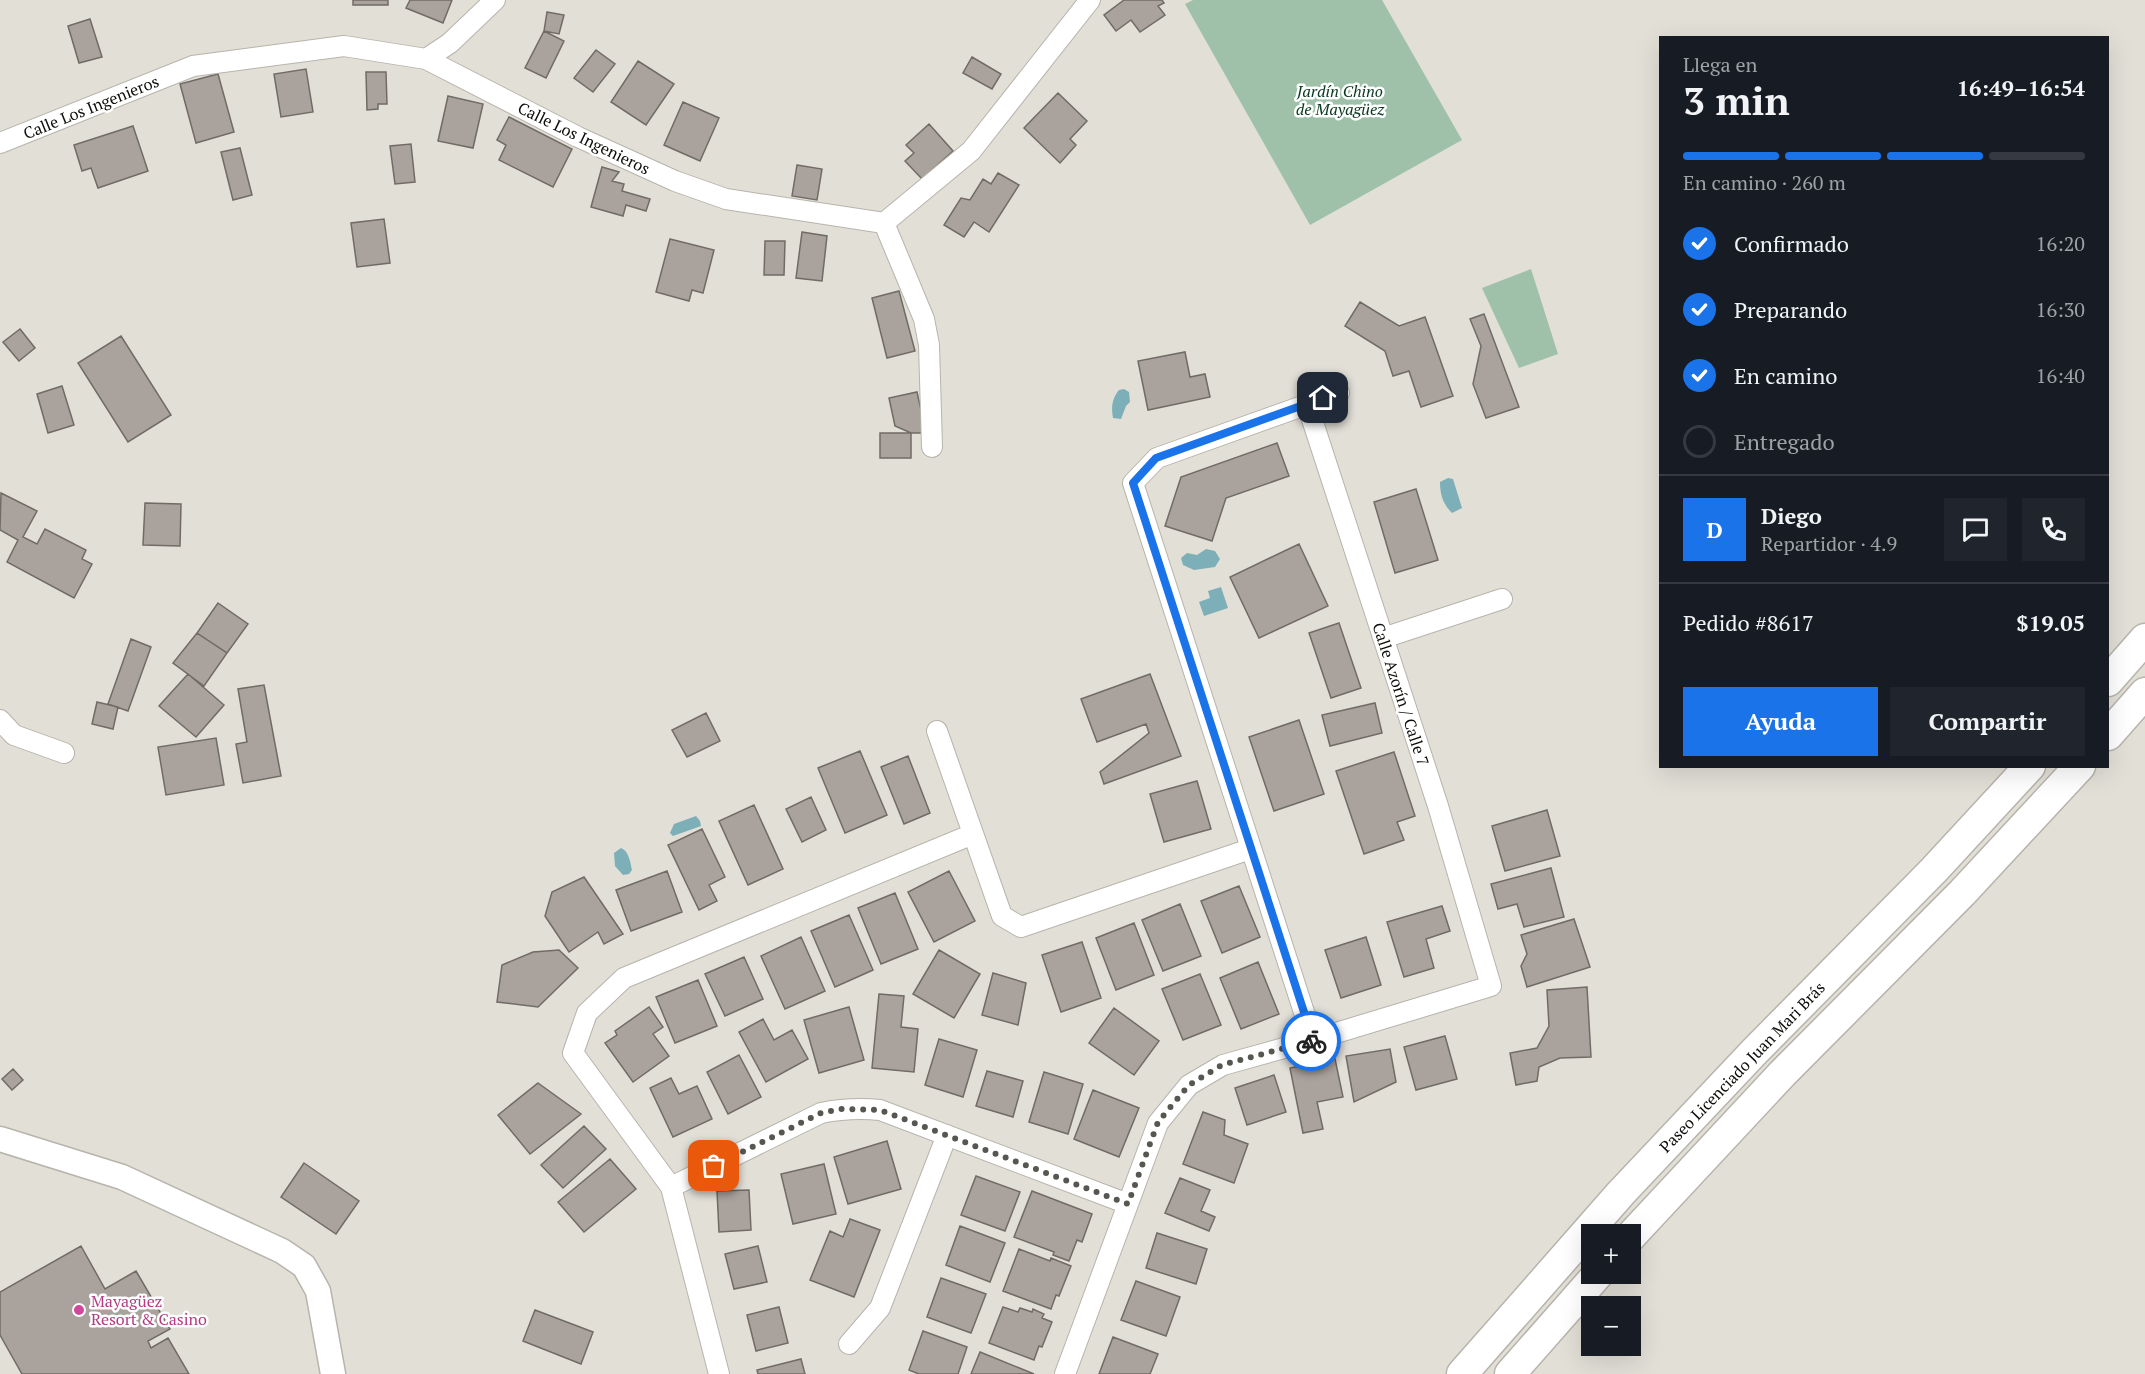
<!DOCTYPE html>
<html lang="es">
<head>
<meta charset="utf-8">
<style>
  :root { --surface:#171b24; --page:#20242c; --text:#f1f3f6; --muted:#9ea1a6; --line:#363941; --accent:#1a73e8 }
  body { margin:0; font-family:"PT Serif",serif; background:var(--page); color:var(--text); height:100vh; display:flex; flex-direction:column; font-size:22px; white-space:nowrap }
  * { box-sizing:border-box; margin:0 }
  p { font-size:20px; color:var(--muted) }
  .icon { flex:none; width:33px; height:33px; fill:none; stroke:currentColor; stroke-width:2; stroke-linecap:round; stroke-linejoin:round }
  .map { position:relative; flex:1; overflow:hidden }
  .sheet { position:absolute; left:1659px; top:36px; width:450px; height:732px; display:flex; flex-direction:column; background:var(--surface); border-radius:0px; box-shadow:0 6px 24px #0002 }
  .sheet>* { flex:none }
  .buttons { position:absolute; left:1581px; top:1224px; display:grid; gap:12px }
  .buttons a { display:grid; place-items:center; width:60px; height:60px; border-radius:0px; background:var(--surface); box-shadow:0 6px 24px #0002; font-size:30px }
  .pin { position:absolute; display:grid; place-items:center; width:51px; height:51px; color:#fff; margin:-26px; border-radius:12px; box-shadow:0 3px 9px #0006 }
  .courier { position:absolute; display:grid; place-items:center; width:60px; height:60px; margin:-30px; border:4px solid #1a73e8; border-radius:50%; background:#fff; color:#222; box-shadow:0 2px 8px #0007 }
  .overview em { font-style:normal; font-weight:700 }
  .overview div { display:flex; flex-direction:column-reverse }
  .overview { display:flex; align-items:center; justify-content:space-between; height:102px; padding:0 24px }
  h1 { font-size:39px; font-weight:700; line-height:45px }
  .bar { display:grid; grid-template-columns:repeat(4,1fr); gap:9px 6px; align-content:center; height:72px; padding:0 24px }
  .bar i { height:8px; border-radius:4px; background:var(--line) }
  .bar .selected { background:var(--accent) }
  .bar p { grid-column:span 4 }
  .line { display:flex; align-items:center; gap:15px; padding:0 24px; border-top:2px solid var(--line) }
  .line div { flex:1 }
  .round { display:grid; place-items:center; flex:none; width:63px; height:63px; border-radius:0px; background:var(--page) }
  ol { padding:0 24px; list-style:none }
  li { display:flex; align-items:center; gap:18px; height:66px }
  li p { margin-inline-start:auto }
  li .icon { padding:6px; border-radius:50%; background:var(--accent); color:#fff; stroke-width:4 }
  li:last-child { color:var(--muted) }
  li i { width:33px; height:33px; border:3px solid var(--line); border-radius:50% }
  .primary-button { display:flex; gap:12px; margin-top:auto; padding:12px 24px }
  .primary-button a { flex:1; height:69px; border-radius:0px; background:var(--accent); color:#fff; font-size:24px; font-weight:700; line-height:69px; text-align:center }
  .primary-button a+a { background:var(--page); color:var(--text) }
  .map>svg:first-child { display:block }
  .green { fill:#9fc1a9 }
  .water { fill:#7cafb8 }
  .building { fill:#aaa39d; stroke:#716b65; stroke-width:1.5 }
  .lines { fill:none; stroke-linecap:round; stroke-linejoin:round }
  .minor-casing { stroke:#b7b4ac; stroke-width:22 }
  .tertiary-casing { stroke:#b7b4ac; stroke-width:27 }
  .primary-casing { stroke:#b7b4ac; stroke-width:33 }
  .minor { stroke:#fff; stroke-width:20 }
  .tertiary { stroke:#fff; stroke-width:24 }
  .primary { stroke:#fff; stroke-width:30 }
  .done { stroke:#575651; stroke-width:6; stroke-dasharray:0 10.8 }
  .route { stroke:#1a73e8; stroke-width:8 }
  .hotel-dot { fill:#d1479c; stroke:#fff; stroke-width:2 }
  .labels { text-anchor:middle; dominant-baseline:central; stroke-width:5; stroke-linejoin:round; paint-order:stroke }
  .park-label { font-size:16px; font-style:italic; fill:#07371e; stroke:#fff }
  .street-label { font-size:16px; fill:#0c0c09; stroke:#fff }
  .hotel-label { font-size:16px; fill:#b23c85; stroke:#fff; text-anchor:start }
</style>
</head>
<body>
<div class="map">
<svg width="2145" height="1374" viewBox="0 0 2145 1374">
  <rect width="100%" height="100%" fill="#e2dfd7"/>
  <path class="green" d="M1193,0H1382L1462,140L1310,225L1185,4Z
    M1531,269L1558,354L1519,368L1482,288Z"/>
  <path class="water" d="M1124,389L1129,392L1130,402L1126,406L1121,419L1113,418C1111,408 1112,398 1119,390Z
    M1448,478L1453,479L1462,508L1452,513C1443,504 1440,495 1440,482Z
    M1206,549L1215,551L1220,559L1215,567L1194,570L1183,565L1181,558L1187,553L1197,555Z
    M1221,587L1228,608L1204,616L1199,602L1210,598L1208,591Z
    M696,816L700,821L701,826L673,836L670,833L674,824Z
    M621,848C629,851 630,862 632,870L629,874L623,875L615,866L614,853Z"/>
  <path class="building" d="M353,0H388V5H353Z
    M410,0H452L443,23L406,8Z
    M1124,0H1162L1164,3L1158,6L1165,15L1140,32L1131,20L1116,31L1104,15Z
    M547,12L564,15L559,34L544,31Z
    M90,19L102,57L79,63L68,26Z
    M544,31L564,41L546,78L525,68Z
    M596,50L615,64L593,92L574,78Z
    M972,57L1001,74L992,89L963,73Z
    M638,61L674,84L646,125L611,102Z
    M306,69L313,112L281,117L274,74Z
    M366,72H386L387,104H378V109L367,110Z
    M218,74L234,132L196,143L180,84Z
    M1058,93L1087,121L1070,139L1076,145L1060,163L1024,128Z
    M448,96L483,104L473,148L438,141Z
    M683,102L719,118L700,161L664,145Z
    M509,117L572,149L553,187L499,160L506,145L497,140Z
    M929,124L953,151L922,179L905,161L914,153L906,145Z
    M133,126L148,171L98,188L91,168L82,171L74,145Z
    M411,144L415,182L395,184L390,146Z
    M240,148L252,195L233,200L221,152Z
    M797,165L822,169L817,200L792,196Z
    M602,167L619,172L612,181L624,184L622,191L650,199L646,211L626,205L623,216L591,207Z
    M998,173L1019,185L989,232L974,222L964,237L944,225L961,198L970,200L983,179L991,184Z
    M384,219L390,263L357,267L351,223Z
    M802,232L827,236L822,281L796,278Z
    M670,239L714,250L703,293L692,290L689,301L656,292Z
    M765,241H785L784,275H764Z
    M899,291L915,351L887,358L872,298Z
    M1360,302L1399,326L1425,317L1453,396L1421,407L1409,371L1393,376L1385,351L1345,326Z
    M1484,314L1519,407L1486,418L1473,384L1481,346L1470,319Z
    M20,329L35,348L19,361L3,342Z
    M121,336L171,415L128,442L78,363Z
    M1185,352L1190,377L1205,374L1210,397L1148,410L1138,361Z
    M62,386L74,425L48,433L37,394Z
    M917,392L926,433H911L895,426L889,398Z
    M880,433H911V458H880Z
    M1277,443L1289,476L1226,498L1212,541L1165,526L1181,477Z
    M1416,489L1438,560L1395,573L1374,502Z
    M1,493L37,511L23,537L37,544L45,529L86,550L82,559L92,564L74,598L7,562L18,540L0,530Z
    M145,503L181,504L180,546L143,545Z
    M1299,544L1328,606L1259,638L1230,577Z
    M218,603L248,624L227,653L197,633Z
    M1339,623L1361,688L1331,698L1309,633Z
    M197,633L227,653L204,686L173,663Z
    M131,639L151,647L128,711L108,704Z
    M188,674L224,705L196,737L159,706Z
    M1150,674L1181,756L1104,784L1100,772L1149,733L1146,724L1097,742L1081,699Z
    M264,685L281,776L243,783L236,744L247,742L238,689Z
    M97,702L118,707L113,729L92,724Z
    M1375,703L1382,733L1330,746L1322,715Z
    M706,713L720,741L687,757L672,730Z
    M1299,720L1324,794L1274,811L1249,737Z
    M216,738L224,785L166,795L158,747Z
    M860,751L887,815L845,833L818,768Z
    M1394,752L1415,816L1397,822L1404,840L1364,854L1336,771Z
    M908,756L930,813L904,824L881,767Z
    M1197,781L1211,829L1164,842L1150,794Z
    M811,797L826,830L802,842L786,809Z
    M754,805L783,869L748,885L719,821Z
    M1547,810L1560,856L1505,871L1492,826Z
    M702,829L725,877L709,885L717,901L699,910L668,845Z
    M1551,868L1564,917L1524,927L1517,904L1498,909L1491,884Z
    M667,871L682,912L631,931L616,890Z
    M949,871L975,921L934,942L908,892Z
    M584,877L623,934L604,944L598,932L569,952L545,916L552,892Z
    M1239,886L1260,937L1222,953L1201,901Z
    M895,893L918,949L881,964L858,908Z
    M1180,904L1201,956L1163,971L1142,920Z
    M1442,906L1450,931L1426,939L1434,968L1404,977L1387,922Z
    M849,915L873,970L835,987L811,931Z
    M1574,919L1590,967L1527,987L1521,966L1527,954L1521,935Z
    M1134,923L1154,975L1116,990L1096,938Z
    M801,937L825,991L785,1009L761,956Z
    M1366,937L1381,985L1341,998L1325,950Z
    M1082,942L1101,998L1061,1012L1042,955Z
    M559,950L578,968L538,1007L497,1002L502,965L533,952Z
    M939,950L980,974L954,1018L913,994Z
    M744,957L763,999L725,1016L705,974Z
    M1258,962L1279,1014L1241,1029L1220,978Z
    M993,973L1026,983L1018,1025L982,1015Z
    M1200,974L1221,1025L1183,1040L1162,989Z
    M698,980L717,1026L675,1043L656,997Z
    M1587,987L1591,1057L1560,1058L1539,1067L1537,1081L1516,1085L1510,1053L1537,1048L1549,1026L1547,990Z
    M879,994L904,996L901,1027L918,1029L914,1072L872,1068Z
    M649,1007L663,1027L653,1034L669,1056L633,1082L605,1043L617,1035L615,1031Z
    M849,1007L864,1060L819,1073L804,1020Z
    M1114,1008L1159,1041L1134,1075L1089,1043Z
    M763,1019L774,1040L792,1030L808,1059L766,1082L739,1032Z
    M1445,1036L1457,1079L1416,1090L1404,1047Z
    M939,1039L977,1050L963,1097L925,1085Z
    M1390,1049L1396,1082L1354,1102L1346,1056Z
    M739,1055L761,1097L728,1114L707,1072Z
    M1335,1059L1343,1097L1317,1102L1323,1129L1303,1133L1290,1068Z
    M13,1069L23,1080L12,1090L2,1079Z
    M987,1071L1023,1081L1013,1117L976,1106Z
    M1044,1072L1083,1084L1068,1134L1029,1122Z
    M1274,1075L1286,1112L1247,1125L1235,1088Z
    M671,1078L679,1094L697,1086L712,1119L673,1137L650,1088Z
    M538,1083L581,1114L530,1154L498,1115Z
    M1093,1090L1139,1108L1119,1157L1074,1139Z
    M1203,1112L1225,1120L1224,1135L1248,1144L1234,1183L1183,1164Z
    M584,1126L606,1149L563,1188L541,1165Z
    M887,1141L901,1189L848,1204L834,1157Z
    M610,1159L636,1189L584,1232L558,1202Z
    M304,1163L359,1201L336,1234L281,1197Z
    M824,1164L836,1214L793,1224L781,1174Z
    M976,1176L1020,1192L1005,1231L961,1215Z
    M1180,1178L1210,1190L1201,1211L1215,1217L1209,1231L1165,1213Z
    M749,1190L751,1230L719,1232L717,1191Z
    M1032,1191L1092,1214L1082,1242L1077,1240L1069,1261L1053,1255L1054,1252L1014,1237Z
    M850,1219L880,1230L854,1297L810,1280L830,1231L843,1237Z
    M960,1226L1005,1243L990,1282L946,1265Z
    M1157,1233L1207,1249L1196,1284L1146,1268Z
    M81,1246L105,1289L136,1271L170,1329L148,1341L151,1348L168,1338L189,1374H22L0,1335V1292Z
    M758,1246L767,1282L734,1289L725,1254Z
    M1019,1249L1050,1261L1051,1258L1071,1266L1059,1296L1056,1295L1051,1309L1003,1291Z
    M941,1278L986,1294L971,1333L927,1317Z
    M1136,1281L1180,1297L1166,1336L1121,1320Z
    M779,1307L788,1343L756,1351L747,1315Z
    M1003,1307L1018,1312L1020,1308L1032,1312L1033,1309L1044,1314L1042,1318L1052,1322L1042,1347L1039,1346L1034,1360L989,1343Z
    M535,1310L593,1332L581,1364L523,1341Z
    M923,1331L967,1347L958,1374H919L909,1370Z
    M1113,1337L1158,1354L1150,1374H1099Z
    M980,1352L1034,1374H971Z
    M801,1359L805,1374H758L757,1370Z"/>
  <g class="lines">
    <g class="minor-casing">
      <path id="minor" d="M426,59L450,43L495,0
        M0,143L193,66L344,46L426,59L578,137L675,181L726,199L884,223L971,151L1090,0
        M884,223L924,319L929,345L932,447
        M1383,638L1502,599
        M0,720L14,735L64,753
        M937,731L1002,916L1021,927L1250,849
        M1313,1040L1133,483L1157,458L1339,393
        M671,1187L821,1113C841,1109 860,1108 880,1110L1128,1204
        M849,1344L880,1308L947,1135
        M719,1374L671,1187L573,1053L587,1013L624,978L973,834
        M1065,1374L1158,1123L1189,1085L1223,1065L1313,1040L1491,986L1438,806L1307,404"/>
    </g>
    <g class="tertiary-casing">
      <path id="tertiary" d="M0,1139L122,1177L282,1251L304,1266L318,1291L333,1374"/>
    </g>
    <g class="primary-casing">
      <path id="primary" d="M2108,681L2145,639
        M2108,735L2145,693
        M1630,1237L1782,1074L1962,893L2080,766
        M1462,1374L1621,1193L1755,1051L1934,870L2030,766
        M1510,1374L1598,1274"/>
    </g>
    <use href="#minor" class="minor"/>
    <use href="#tertiary" class="tertiary"/>
    <use href="#primary" class="primary"/>
  </g>
  <g class="lines">
    <path class="done" d="M714,1166L821,1113L840,1109L880,1110L1128,1204L1158,1122L1189,1085L1222,1065L1311,1041"/>
    <path class="route" d="M1311,1041L1313,1040L1133,483L1156,458L1323,398"/>
  </g>
  <circle class="hotel-dot" cx="79" cy="1310" r="6"/>
  <g class="labels">
    <g class="park-label">
      <text x="1340" y="91">Jardín Chino<tspan x="1340" dy="18">de Mayagüez</tspan></text>
    </g>
    <g class="street-label">
      <text transform="translate(91 107) rotate(-22)">Calle Los Ingenieros</text>
      <text transform="translate(584 138) rotate(26)">Calle Los Ingenieros</text>
      <text transform="translate(1401 694) rotate(72)">Calle Azorín / Calle 7</text>
      <text transform="translate(1742 1067) rotate(-46)">Paseo Licenciado Juan Mari Brás</text>
    </g>
    <g class="hotel-label">
      <text x="91" y="1301">Mayagüez<tspan x="91" dy="18">Resort &amp; Casino</tspan></text>
    </g>
  </g>
</svg>
<div class="buttons">
<a>+</a>
<a>−</a>
</div>
<div class="pin" style="left:714px;top:1166px;background:#ea580c"><svg class="icon" aria-label="bag" viewBox="0 0 24 24"><path d="M5 8h14l-1 12H6zM9 8a3 3 0 0 1 6 0"/></svg></div>
<div class="pin" style="left:1323px;top:398px;background:#1f2937"><svg class="icon" aria-label="home" viewBox="0 0 24 24"><path d="M3 11l9-7 9 7M6 9v11h12V9"/></svg></div>
<div class="courier" style="left:1311px;top:1041px"><svg class="icon" aria-label="bike" viewBox="0 0 24 24"><circle cx="6" cy="16" r="4"/><circle cx="18" cy="16" r="4"/><path d="M6 16l4-8h5l3 8M10 8l3 8H6M13 5h3"/></svg></div>
<section class="sheet">
<div class="overview"><div><h1>3 min</h1><p>Llega en</p></div><em>16:49–16:54</em></div>
<div class="bar"><i class="selected"></i><i class="selected"></i><i class="selected"></i><i></i><p>En camino · 260 m</p></div>
<ol>
<li><svg class="icon" aria-label="check" viewBox="0 0 24 24"><path d="M5 12l5 5 9-10"/></svg>Confirmado<p>16:20</p></li>
<li><svg class="icon" aria-label="check" viewBox="0 0 24 24"><path d="M5 12l5 5 9-10"/></svg>Preparando<p>16:30</p></li>
<li><svg class="icon" aria-label="check" viewBox="0 0 24 24"><path d="M5 12l5 5 9-10"/></svg>En camino<p>16:40</p></li>
<li><i></i>Entregado</li>
</ol>
<div class="line" style="height:108px"><b class="round" style="background:var(--accent);color:#fff">D</b><div><b>Diego</b><p>Repartidor · 4.9</p></div><a class="round"><svg class="icon" aria-label="chat" viewBox="0 0 24 24"><path d="M4 5h16v11H9l-5 4z"/></svg></a><a class="round"><svg class="icon" aria-label="phone" viewBox="0 0 24 24"><path d="M5 4h4l2 5-3 2q2 4 5 5l2-3 5 2v4C11 20 4 13 5 4z"/></svg></a></div>
<div class="line" style="height:78px"><div>Pedido #8617</div><b>$19.05</b></div>
<div class="primary-button"><a>Ayuda</a><a>Compartir</a></div>
</section>
</div>
</body>
</html>
